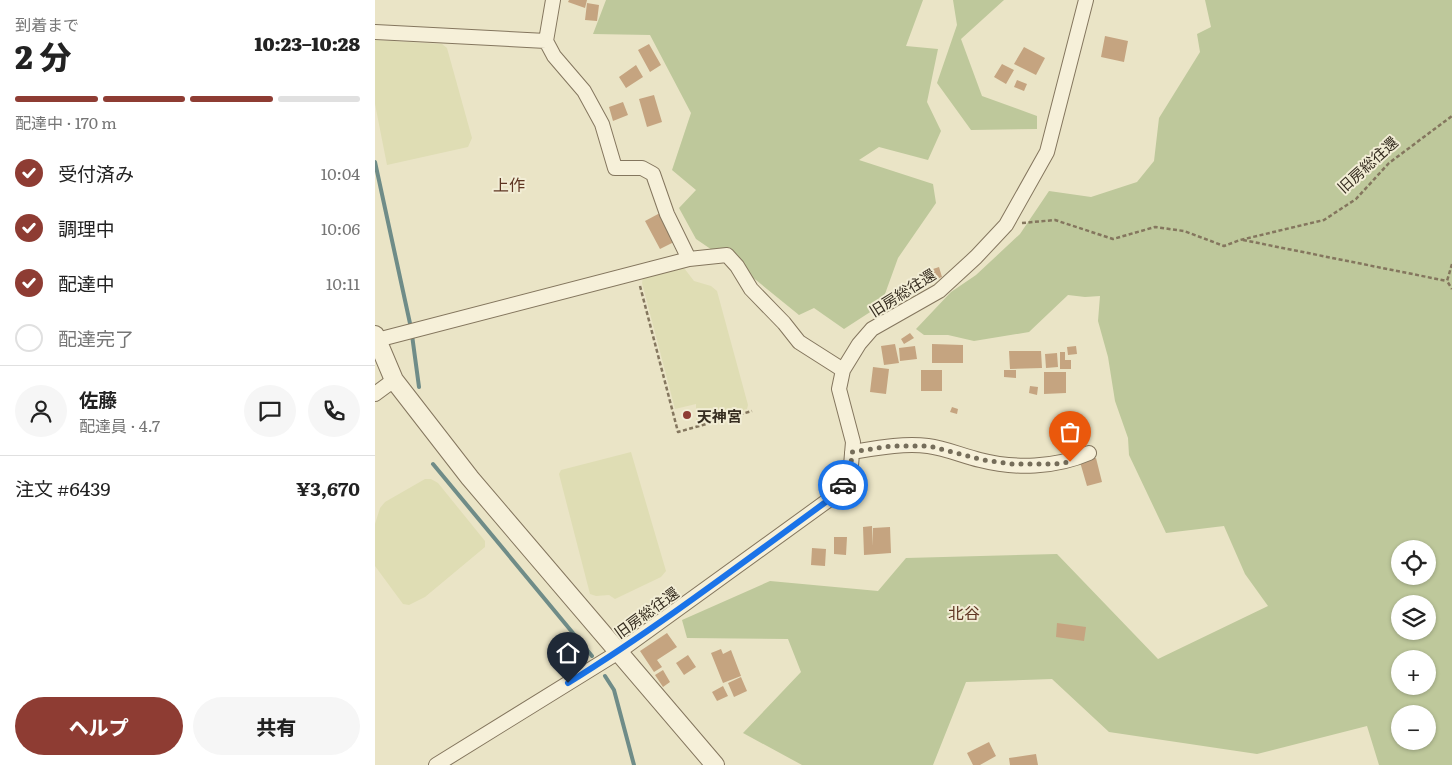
<!DOCTYPE html>
<html lang="ja">
<head>
<meta charset="utf-8">
<style>
  :root { --surface:#fff; --page:#f6f6f6; --text:#222; --muted:#767676; --line:#e0e0e0; --accent:#8e3c33 }
  body { margin:0; font-family:Literata,"Noto Sans JP",serif; background:var(--page); color:var(--text); height:100vh; display:flex; flex-direction:column; font-size:19px; white-space:nowrap }
  * { box-sizing:border-box; margin:0 }
  p { font-size:16px; color:var(--muted) }
  .icon { flex:none; width:28px; height:28px; fill:none; stroke:currentColor; stroke-width:2; stroke-linecap:round; stroke-linejoin:round }
  .map { position:relative; flex:1; overflow:hidden }
  .drawer { display:flex; flex-direction:column; background:var(--surface); width:375px }
  .drawer>* { flex:none }
  .fabs { position:absolute; left:1016px; top:540px; display:grid; gap:10px }
  .fabs a { display:grid; place-items:center; width:45px; height:45px; border-radius:50%; background:var(--surface); box-shadow:0 1px 4px #0004; font-size:25px }
  .pin { position:absolute; display:grid; place-items:center; width:42px; height:42px; color:#fff; margin:-51px -21px; border-radius:50% 50% 50% 0; rotate:-45deg; box-shadow:0 0 5px #0007 }
  .pin .icon { rotate:45deg }
  .courier { position:absolute; display:grid; place-items:center; width:50px; height:50px; margin:-25px; border:4px solid #1a73e8; border-radius:50%; background:#fff; color:#222; box-shadow:0 1px 6px #0007 }
  .overview em { font-style:normal; font-weight:800 }
  .overview div { display:flex; flex-direction:column-reverse }
  .overview { display:flex; align-items:center; justify-content:space-between; height:85px; padding:0 15px }
  h1 { font-size:32px; font-weight:800; line-height:38px }
  .bar { display:grid; grid-template-columns:repeat(4,1fr); gap:8px 5px; align-content:center; height:60px; padding:0 15px }
  .bar i { height:6px; border-radius:4px; background:var(--line) }
  .bar .active { background:var(--accent) }
  .bar p { grid-column:span 4 }
  .line { display:flex; align-items:center; gap:12px; padding:0 15px; border-top:1px solid var(--line) }
  .line div { flex:1 }
  .round { display:grid; place-items:center; flex:none; width:52px; height:52px; border-radius:26px; background:var(--page) }
  ol { padding:0 15px; list-style:none }
  li { display:flex; align-items:center; gap:15px; height:55px }
  li p { margin-inline-start:auto }
  li .icon { padding:5px; border-radius:50%; background:var(--accent); color:#fff; stroke-width:4 }
  li:last-child { color:var(--muted) }
  li i { width:28px; height:28px; border:2px solid var(--line); border-radius:50% }
  .button { display:flex; gap:10px; margin-top:auto; padding:10px 15px }
  .button a { flex:1; height:58px; border-radius:30px; background:var(--accent); color:#fff; font-size:20px; font-weight:800; line-height:58px; text-align:center }
  .button a+a { background:var(--page); color:var(--text) }
  main { display:flex; flex:1; min-height:0 }
  .map>svg:first-child { display:block }
  .farmland { fill:#dfddb4 }
  .green { fill:#bec89b; fill-rule:evenodd }
  .lines { fill:none; stroke-linecap:round; stroke-linejoin:round }
  .stream { stroke:#6f8c88; stroke-width:4 }
  .building { fill:#c5a480 }
  .minor-casing { stroke:#84765e; stroke-width:16 }
  .tertiary-casing { stroke:#84765e; stroke-width:20 }
  .path { stroke:#84765e; stroke-width:2.5; stroke-dasharray:4 2.5; stroke-linecap:butt }
  .minor { stroke:#f6f0d9; stroke-width:14 }
  .tertiary { stroke:#f6f0d9; stroke-width:18 }
  .done { stroke:#756d5a; stroke-width:5; stroke-dasharray:0 9 }
  .route { stroke:#1a73e8; stroke-width:6 }
  .poi-dot { fill:#8e3c33; stroke:#f2edd5; stroke-width:2 }
  .labels { text-anchor:middle; dominant-baseline:central; stroke-width:4; stroke-linejoin:round; paint-order:stroke }
  .street-label { font-size:15px; fill:#362d20; stroke:#f2edd5 }
  .poi-label { font-size:15px; font-weight:bold; fill:#362d20; stroke:#f2edd5; text-anchor:start }
  .neighbourhood-label { font-size:16px; fill:#5f3623; stroke:#f2edd5 }
</style>
</head>
<body>
<main>
<section class="drawer">
<div class="overview"><div><h1>2 分</h1><p>到着まで</p></div><em>10:23–10:28</em></div>
<div class="bar"><i class="active"></i><i class="active"></i><i class="active"></i><i></i><p>配達中 · 170 m</p></div>
<ol>
<li><svg class="icon" aria-label="check" viewBox="0 0 24 24"><path d="M5 12l5 5 9-10"/></svg>受付済み<p>10:04</p></li>
<li><svg class="icon" aria-label="check" viewBox="0 0 24 24"><path d="M5 12l5 5 9-10"/></svg>調理中<p>10:06</p></li>
<li><svg class="icon" aria-label="check" viewBox="0 0 24 24"><path d="M5 12l5 5 9-10"/></svg>配達中<p>10:11</p></li>
<li><i></i>配達完了</li>
</ol>
<div class="line" style="height:90px"><a class="round"><svg class="icon" aria-label="person" viewBox="0 0 24 24"><circle cx="12" cy="8" r="4"/><path d="M4 21q1-7 8-7t8 7"/></svg></a><div><b>佐藤</b><p>配達員 · 4.7</p></div><a class="round"><svg class="icon" aria-label="chat" viewBox="0 0 24 24"><path d="M4 5h16v11H9l-5 4z"/></svg></a><a class="round"><svg class="icon" aria-label="phone" viewBox="0 0 24 24"><path d="M5 4h4l2 5-3 2q2 4 5 5l2-3 5 2v4C11 20 4 13 5 4z"/></svg></a></div>
<div class="line" style="height:65px"><div>注文 #6439</div><b>¥3,670</b></div>
<div class="button"><a>ヘルプ</a><a>共有</a></div>
</section>
<div class="map">
<svg width="1077" height="765" viewBox="0 0 1077 765">
  <rect width="100%" height="100%" fill="#eae4c6"/>
  <path class="farmland" d="M0,40L67,44L72,48L97,138L93,147L12,165L0,104Z
    M309,268L319,281L336,286L342,291L373,405L372,409L334,420H321V404L300,409L267,283L268,277Z
    M256,452L291,571L286,577L240,599L234,595L221,596L215,594L184,474L186,470Z
    M50,479H56L63,483L110,541V547L50,597L34,605L28,604L0,566V524L5,508L10,502Z"/>
  <path class="green" d="M231,0H548L531,46L563,49L552,102L566,131L553,160L504,147L484,160L558,184L561,203L523,258L506,305L469,329L439,308L424,315L381,280L321,239L304,208L321,190L297,170L316,113L275,35L218,34Z
    M578,0H629L586,39L607,96L662,116V129L596,130L562,83L582,25Z
    M830,0H1077V765H1004L992,726L882,754L734,732L677,679L591,682L558,765H427L368,733L426,672L413,639L312,638L307,620L395,581L503,591L531,558L682,554L783,659L893,606L870,574L849,526L791,533L754,455L753,438L740,401L733,357L723,321L725,296L710,297L693,295L654,332L599,341L573,335H549L541,329L576,292L601,275L645,234L674,191L716,197L762,182L779,161L784,118L825,52L822,34L836,27ZM1025,549H1052V576H1025ZM1025,604H1052V631H1025ZM1025,659H1052V686H1025ZM1025,714H1052V741H1025Z"/>
  <g class="lines">
    <path class="stream" d="M0,162L36,328
      M37,335L44,387
      M58,464L217,656
      M230,676L239,690L259,765"/>
  </g>
  <path class="building" d="M194,0H212L210,8L193,2Z
    M212,3L224,5L222,21L210,20Z
    M730,36L753,41L749,62L726,57Z
    M274,44L286,65L275,72L263,50Z
    M649,47L670,58L661,75L639,64Z
    M627,64L639,70L631,84L619,77Z
    M261,65L268,77L251,88L244,77Z
    M642,80L652,84L649,91L639,87Z
    M279,95L287,122L272,127L264,99Z
    M248,102L253,115L238,121L234,107Z
    M285,213L301,241L285,249L270,221Z
    M564,267L567,277L559,280L555,270Z
    M535,333L539,338L529,344L526,339Z
    M520,344L524,363L509,365L506,346Z
    M557,344L588,345V363H557Z
    M540,346L542,359L525,361L524,348Z
    M701,346L702,354L693,355L692,347Z
    M634,351H666L667,368L635,369Z
    M685,352H690V360H696V369H685Z
    M682,353L683,367L671,368L670,354Z
    M498,367L514,369L511,394L495,392Z
    M546,370H567V391H546Z
    M629,370H641V378L629,377Z
    M669,372H691V393L669,394Z
    M655,386L663,387L662,395L654,393Z
    M577,407L583,409L582,414L575,412Z
    M721,458L727,482L712,486L705,462Z
    M497,526L498,546V528L515,527L516,553L489,555L488,527Z
    M459,537H472L471,555L459,554Z
    M437,548L451,549L450,566L436,565Z
    M682,623L711,627L709,641L681,637Z
    M292,633L302,647L282,660L287,667L279,672L265,651Z
    M346,649L348,654L356,650L366,676L348,683L336,653Z
    M313,655L321,667L309,675L301,663Z
    M288,670L295,682L288,687L280,675Z
    M366,677L372,691L359,697L353,683Z
    M348,686L353,696L342,701L337,692Z
    M614,742L621,756L605,765H598L592,753Z
    M661,754L663,765H635L634,758Z"/>
  <g class="lines">
    <g class="minor-casing">
      <path id="minor" d="M178,0L171,41L179,56L209,91L227,124L240,168H267L278,174L292,214L314,259
        M0,32L171,41
        M2,340L314,259L352,255L362,266L376,289L409,323L424,342L468,370
        M0,394L19,380
        M477,452C502,448 528,443 553,446C570,448 588,456 605,460C640,469 680,468 714,453
        M61,765L242,653L459,496L475,477L478,442L464,389L468,370L484,344L497,329L564,291L601,257L631,225L672,152L711,0"/>
    </g>
    <g class="tertiary-casing">
      <path id="tertiary" d="M0,335L19,380L95,478L340,765"/>
    </g>
    <path class="path" d="M647,223L680,220L738,239L780,227L809,231L849,246L865,240L949,220L981,199L1014,163L1077,116
      M868,240L1072,281
      M1077,264L1072,281L1077,289
      M265,286L303,432L377,411"/>
    <use href="#minor" class="minor"/>
    <use href="#tertiary" class="tertiary"/>
  </g>
  <g class="lines">
    <path class="done" d="M468,485L475,476L477,452L516,446H554L608,460L636,464H679L695,462"/>
    <path class="route" d="M193,683C285,626 371,560 459,496L468,485"/>
  </g>
  <circle class="poi-dot" cx="312" cy="415" r="5"/>
  <g class="labels">
    <g class="street-label">
      <text transform="translate(992 164) rotate(-42)">旧房総往還</text>
      <text transform="translate(527 292) rotate(-32)">旧房総往還</text>
      <text transform="translate(271 612) rotate(-36)">旧房総往還</text>
    </g>
    <g class="poi-label">
      <text x="322" y="415">天神宮</text>
    </g>
    <g class="neighbourhood-label">
      <text x="134" y="184">上作</text>
      <text x="589" y="612">北谷</text>
    </g>
  </g>
</svg>
<div class="fabs">
<a><svg class="icon" aria-label="locate" viewBox="0 0 24 24"><circle cx="12" cy="12" r="6"/><path d="M12 2v4M12 18v4M2 12h4M18 12h4"/></svg></a>
<a><svg class="icon" aria-label="layers" viewBox="0 0 24 24"><path d="M12 4l9 5-9 5-9-5zM3 14l9 5 9-5"/></svg></a>
<a>+</a>
<a>−</a>
</div>
<div class="pin" style="left:695px;top:462px;background:#ea580c"><svg class="icon" aria-label="bag" viewBox="0 0 24 24"><path d="M5 8h14l-1 12H6zM9 8a3 3 0 0 1 6 0"/></svg></div>
<div class="pin" style="left:193px;top:683px;background:#1f2937"><svg class="icon" aria-label="home" viewBox="0 0 24 24"><path d="M3 11l9-7 9 7M6 9v11h12V9"/></svg></div>
<div class="courier" style="left:468px;top:485px"><svg class="icon" aria-label="car" viewBox="0 0 24 24"><path d="M5 17H2v-5l4-1 3-4h7l3 4 3 1v5h-3M9 17h6M6 11h13"/><circle cx="7" cy="17" r="2"/><circle cx="17" cy="17" r="2"/></svg></div>
</div>
</main>
</body>
</html>
